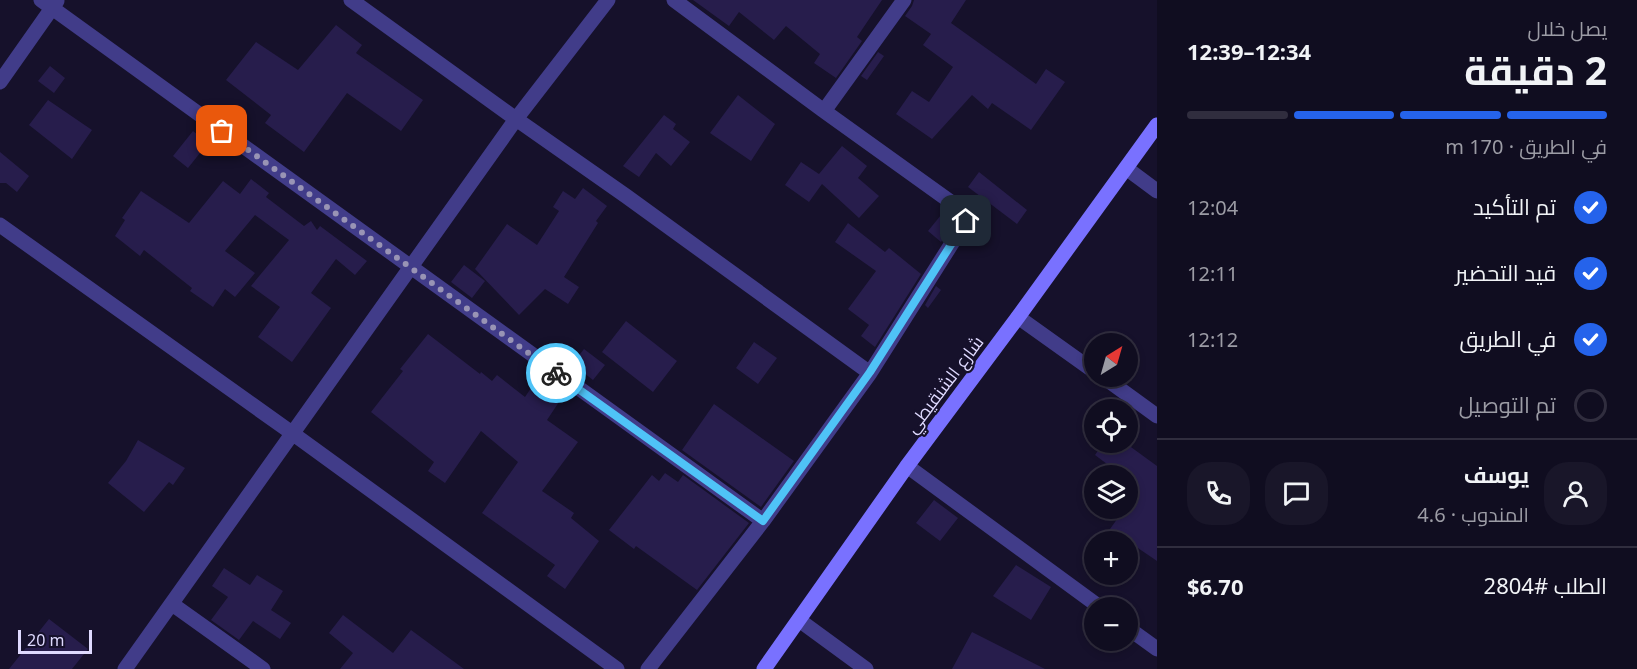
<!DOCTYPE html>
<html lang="ar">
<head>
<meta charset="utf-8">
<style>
  :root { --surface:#100d20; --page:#191629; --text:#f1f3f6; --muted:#9c9ca5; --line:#302d3e; --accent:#2563eb }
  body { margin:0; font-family:"Noto Sans",Cairo,sans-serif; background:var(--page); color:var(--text); direction:rtl; height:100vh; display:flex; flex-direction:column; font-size:22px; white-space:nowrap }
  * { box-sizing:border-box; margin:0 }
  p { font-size:20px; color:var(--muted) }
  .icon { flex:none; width:33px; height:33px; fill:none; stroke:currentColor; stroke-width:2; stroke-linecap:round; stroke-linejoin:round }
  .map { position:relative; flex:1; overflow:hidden; direction:ltr }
  .details { display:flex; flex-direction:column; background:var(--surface); width:480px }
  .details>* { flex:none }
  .needle { width:39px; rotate:37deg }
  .buttons { position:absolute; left:1084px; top:333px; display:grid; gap:12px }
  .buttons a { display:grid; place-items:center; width:54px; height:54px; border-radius:50%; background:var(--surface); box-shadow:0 3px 9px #0003,0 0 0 2px var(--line); font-size:30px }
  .scale { position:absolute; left:18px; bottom:15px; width:74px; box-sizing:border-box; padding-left:6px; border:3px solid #dfdaff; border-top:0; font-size:16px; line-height:21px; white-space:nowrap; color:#dfdaff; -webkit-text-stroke:4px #16112b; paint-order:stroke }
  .pin { position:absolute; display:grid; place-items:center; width:51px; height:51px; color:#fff; margin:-26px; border-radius:12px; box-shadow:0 3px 9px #0006 }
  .courier { position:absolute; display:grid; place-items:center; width:60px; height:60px; margin:-30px; border:4px solid #4fc3f7; border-radius:50%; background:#fff; color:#222; box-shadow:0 2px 8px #0007 }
  .summary em { font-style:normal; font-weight:700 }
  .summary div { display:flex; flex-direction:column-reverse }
  .summary { display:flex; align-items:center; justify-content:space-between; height:102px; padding:0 30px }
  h1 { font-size:39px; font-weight:700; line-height:45px }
  .bar { display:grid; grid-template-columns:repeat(4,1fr); gap:9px 6px; align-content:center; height:72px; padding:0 30px }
  .bar i { height:8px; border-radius:4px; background:var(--line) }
  .bar .active { background:var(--accent) }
  .bar p { grid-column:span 4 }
  .line { display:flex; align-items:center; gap:15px; padding:0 30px; border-top:2px solid var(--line) }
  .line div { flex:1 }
  .round { display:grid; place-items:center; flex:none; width:63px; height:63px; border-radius:24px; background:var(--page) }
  ol { padding:0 30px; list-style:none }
  li { display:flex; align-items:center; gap:18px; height:66px }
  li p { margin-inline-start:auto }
  li .icon { padding:6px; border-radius:50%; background:var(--accent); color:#fff; stroke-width:4 }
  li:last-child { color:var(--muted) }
  li i { width:33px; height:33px; border:3px solid var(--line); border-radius:50% }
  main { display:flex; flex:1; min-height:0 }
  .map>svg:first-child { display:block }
  .building { fill:#271d4c }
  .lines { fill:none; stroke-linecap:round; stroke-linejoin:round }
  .street { stroke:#413c89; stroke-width:15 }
  .secondary { stroke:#7971ff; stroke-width:15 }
  .done { stroke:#9994b5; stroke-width:6; stroke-dasharray:0 10.8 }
  .route { stroke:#4fc3f7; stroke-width:8 }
  .labels { text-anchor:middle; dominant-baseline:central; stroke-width:4.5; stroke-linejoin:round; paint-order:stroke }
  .street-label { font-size:18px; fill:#dfdaff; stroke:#16112b }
</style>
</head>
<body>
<main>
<section class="details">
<div class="summary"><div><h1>2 دقيقة</h1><p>يصل خلال</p></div><em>12:34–12:39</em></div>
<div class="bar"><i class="active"></i><i class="active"></i><i class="active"></i><i></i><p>في الطريق · 170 m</p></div>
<ol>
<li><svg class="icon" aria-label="check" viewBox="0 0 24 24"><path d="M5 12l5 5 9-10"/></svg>تم التأكيد<p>12:04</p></li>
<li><svg class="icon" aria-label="check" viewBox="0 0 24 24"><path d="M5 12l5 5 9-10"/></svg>قيد التحضير<p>12:11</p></li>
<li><svg class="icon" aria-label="check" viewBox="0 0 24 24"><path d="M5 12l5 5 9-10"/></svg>في الطريق<p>12:12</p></li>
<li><i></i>تم التوصيل</li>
</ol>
<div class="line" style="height:108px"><a class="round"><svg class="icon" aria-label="person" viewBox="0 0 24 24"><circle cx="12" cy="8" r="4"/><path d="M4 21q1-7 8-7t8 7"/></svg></a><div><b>يوسف</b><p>المندوب · 4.6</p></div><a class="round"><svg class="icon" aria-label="chat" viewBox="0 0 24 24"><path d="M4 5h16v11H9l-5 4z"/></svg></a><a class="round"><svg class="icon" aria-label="phone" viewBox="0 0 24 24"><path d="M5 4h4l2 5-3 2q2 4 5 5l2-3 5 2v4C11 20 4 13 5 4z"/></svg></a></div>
<div class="line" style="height:78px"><div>الطلب #2804</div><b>$6.70</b></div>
</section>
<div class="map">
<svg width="1157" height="669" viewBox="0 0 1157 669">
  <rect width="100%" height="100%" fill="#16112b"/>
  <path class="building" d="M693,0H882L857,37L862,41L836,78L814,63L820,54L786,26L774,40L739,12L729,26Z
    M914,0H966L951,23L1036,84L1046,69L1065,82L1031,130L992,103L988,109L972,95L932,139L896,114L912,91L929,102L953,67L923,45L931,34L905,16L912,6Z
    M336,25L362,45L356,53L423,100L401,131L347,93L304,152L265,123L271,115L226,80L256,42L298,70Z
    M878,52L884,56L867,80L861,76Z
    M50,66L65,78L54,93L38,81Z
    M738,95L775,124L751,161L710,133Z
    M48,100L92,130L72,159L29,125Z
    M664,115L676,124L673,129L690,142L671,166L656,153L639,177L623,166Z
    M193,131L208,143L188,168L173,156Z
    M842,146L867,166L858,178L879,196L859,218L822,184L809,202L785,185L801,162L819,174Z
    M0,152L29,176L17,192L6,183H0Z
    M979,172L1027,210L1017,224L968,187Z
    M251,179L269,193L266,197L304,226L311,221L317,230L320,226L367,261L355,275L336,259L311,293L331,308L292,362L258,337L280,307L251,286L289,240L255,215L225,251L255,273L235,297L225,289L213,307L190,291L192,288L144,250L140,256L115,236L125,220L122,218L141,191L189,223L223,181L240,194Z
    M583,188L607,206L596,221L598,223L564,277L579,287L568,304L545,289L519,315L475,269L507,224L537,245L559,211L553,207L563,191L575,199Z
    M941,215L953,224L941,242L928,231Z
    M848,223L885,252L889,248L921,274L875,347L861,336L869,325L848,309L876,271L835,242Z
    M464,265L485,281L472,298L451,282Z
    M936,286L941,290L928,308L925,305Z
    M626,321L677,361L653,392L602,352Z
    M428,334L480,374L481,372L492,381L497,375L525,397L533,385L559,402L547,420L578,442L542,491L574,513L571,518L599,541L565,589L547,576L555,565L482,513L518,462L481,431L445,483L428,471L434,462L371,412L403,371L400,369Z
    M754,342L777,358L758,384L736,368Z
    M584,349L605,365L593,380L572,364Z
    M714,404L794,461L761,507L682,450Z
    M138,440L185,468L173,485L169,482L144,512L108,483L126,461Z
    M1104,442H1124L1157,466V561L1110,529L1125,508H1128V476H1123L1095,455Z
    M665,473L678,482L683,475L749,523L697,590L636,546L634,549L609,530L652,475L659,481Z
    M934,500L958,518L940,541L916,523Z
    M1016,565L1051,587L1031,620L993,596Z
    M224,568L250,585L257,575L283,591L271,610L291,623L280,639L253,621L239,640L211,620L228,597L212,586Z
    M343,615L393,653L411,630L464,669H340L353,653L329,633Z
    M49,619L88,649L72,669H9Z
    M972,632L1045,669H952Z"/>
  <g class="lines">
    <path class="street" d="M41,0L763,521
      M351,0L516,119L626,196L870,373
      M0,82L57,1
      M824,111L904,0
      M1126,168L1157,191
      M0,225L292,433L617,669
      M1018,317L1095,372
      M1102,376L1157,416
      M907,466L1101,608
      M172,604L263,669
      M799,620L866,669
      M1128,628L1157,649
      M125,669L516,119L608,0
      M648,669L763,521L870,373L966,221L961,210L955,205L824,111L674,0"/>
    <path class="secondary" d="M764,669L907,466L1018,317L1157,125"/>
  </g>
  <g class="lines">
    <path class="done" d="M222,131L556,373"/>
    <path class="route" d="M556,373L763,521L870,372L966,221"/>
  </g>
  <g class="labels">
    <g class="street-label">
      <text transform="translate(944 384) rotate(-53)">شارع الشنقيطي</text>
    </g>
  </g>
</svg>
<div class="buttons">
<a><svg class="needle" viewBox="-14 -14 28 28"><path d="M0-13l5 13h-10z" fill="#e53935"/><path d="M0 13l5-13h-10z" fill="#9c9ca5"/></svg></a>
<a><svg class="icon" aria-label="locate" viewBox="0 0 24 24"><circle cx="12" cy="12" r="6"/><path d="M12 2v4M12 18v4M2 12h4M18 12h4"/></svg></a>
<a><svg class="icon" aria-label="layers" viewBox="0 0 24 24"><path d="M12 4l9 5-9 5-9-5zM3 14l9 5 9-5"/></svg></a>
<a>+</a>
<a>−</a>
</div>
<div class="scale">20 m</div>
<div class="pin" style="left:222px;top:131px;background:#ea580c"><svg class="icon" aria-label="bag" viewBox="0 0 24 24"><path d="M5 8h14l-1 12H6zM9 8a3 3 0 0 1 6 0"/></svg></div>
<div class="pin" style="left:966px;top:221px;background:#1f2937"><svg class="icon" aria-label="home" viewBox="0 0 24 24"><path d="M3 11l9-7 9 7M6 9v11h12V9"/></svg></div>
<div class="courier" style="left:556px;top:373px"><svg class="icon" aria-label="bike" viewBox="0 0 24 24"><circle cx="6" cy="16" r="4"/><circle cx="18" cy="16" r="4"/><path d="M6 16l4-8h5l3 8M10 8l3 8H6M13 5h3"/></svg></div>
</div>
</main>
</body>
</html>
